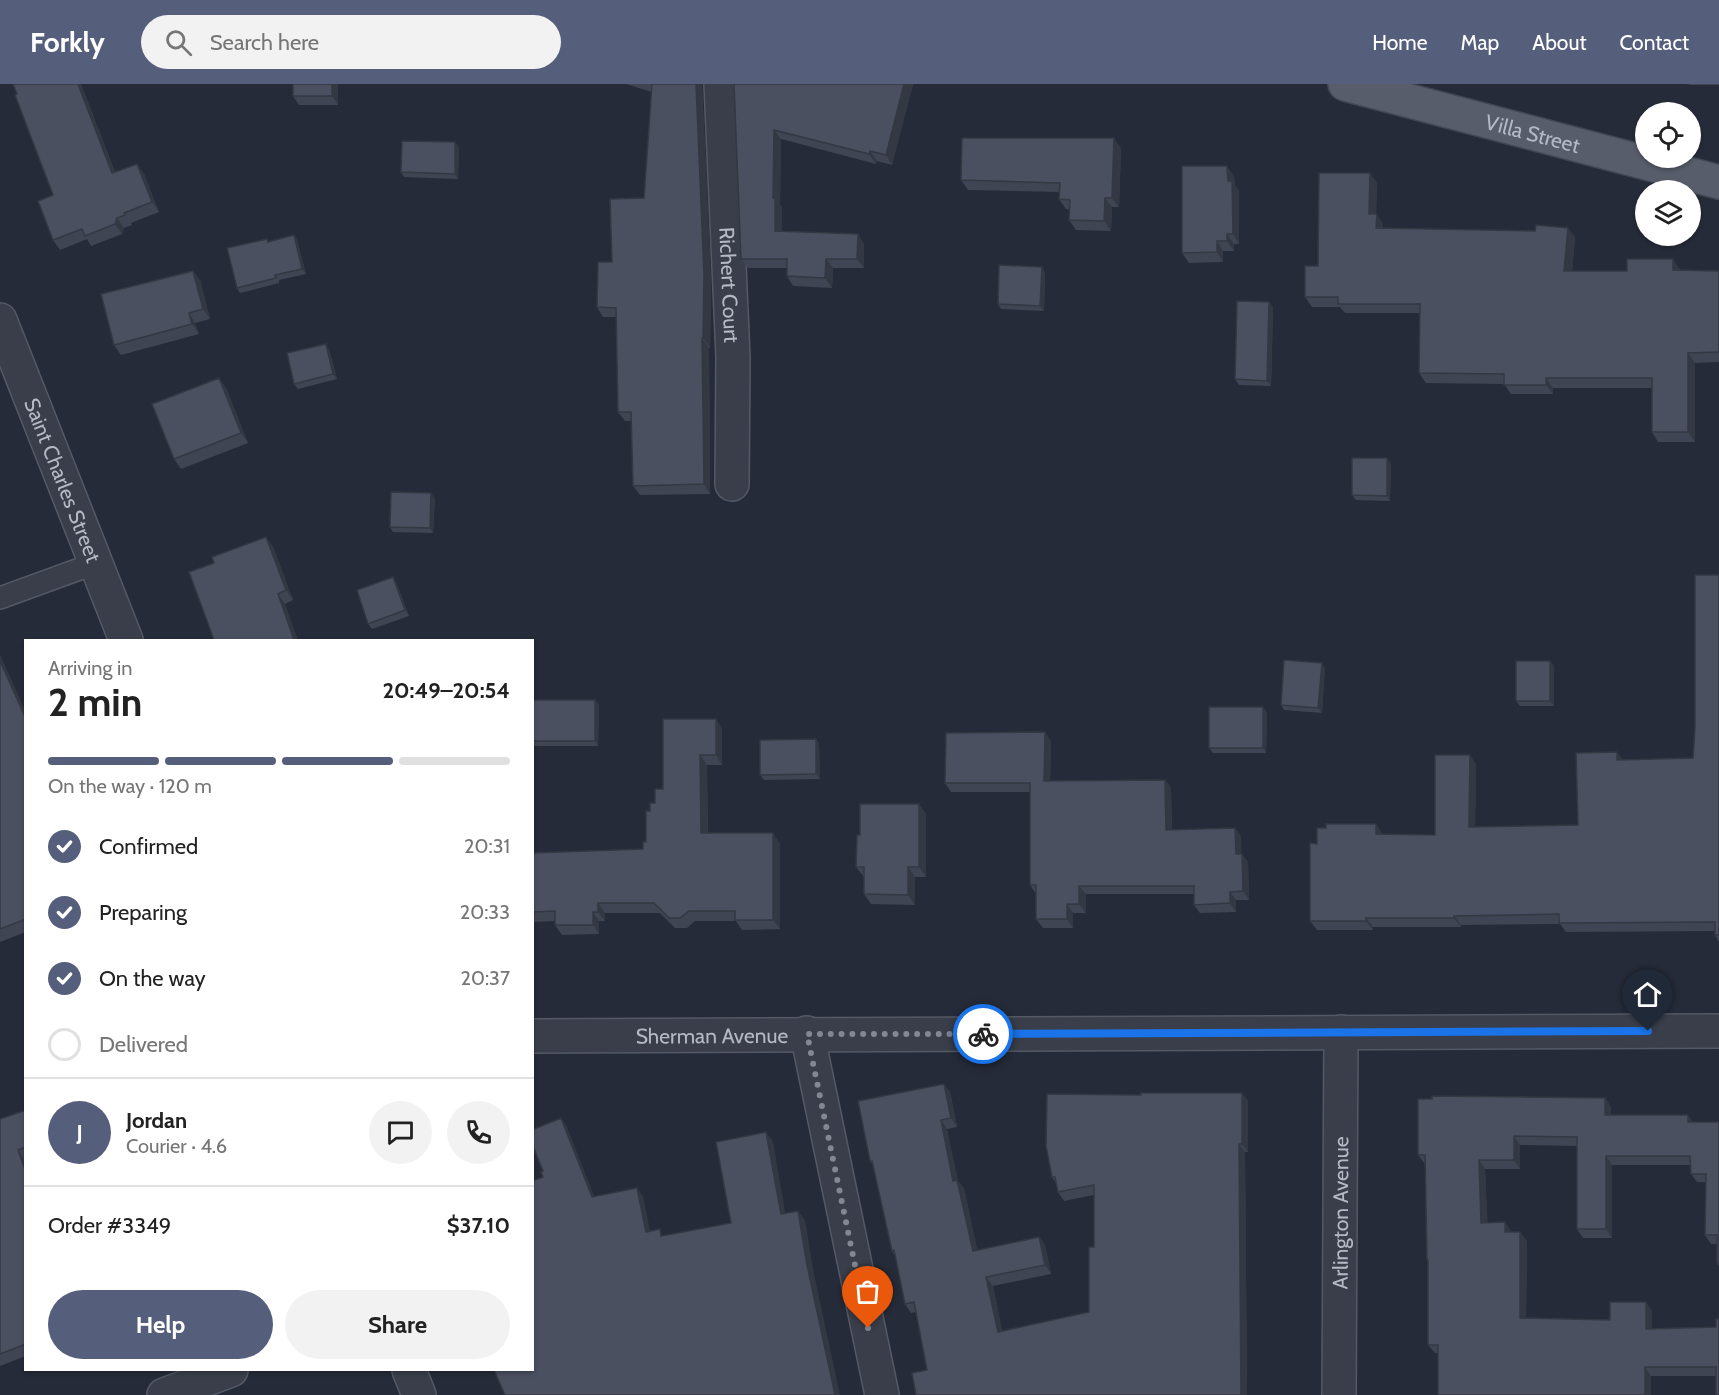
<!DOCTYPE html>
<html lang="en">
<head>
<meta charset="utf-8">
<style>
  :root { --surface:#fff; --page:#f2f2f2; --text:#222; --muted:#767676; --line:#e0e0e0; --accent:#555f7c }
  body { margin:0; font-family:Cabin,sans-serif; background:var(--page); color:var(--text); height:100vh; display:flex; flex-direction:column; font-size:22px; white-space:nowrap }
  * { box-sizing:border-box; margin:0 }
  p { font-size:20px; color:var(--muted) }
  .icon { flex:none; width:33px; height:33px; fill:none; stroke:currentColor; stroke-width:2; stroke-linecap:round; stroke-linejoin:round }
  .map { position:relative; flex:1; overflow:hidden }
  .side { position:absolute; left:24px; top:555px; width:510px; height:732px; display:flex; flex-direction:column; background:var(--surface); border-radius:0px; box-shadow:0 2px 4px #0004 }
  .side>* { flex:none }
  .controls { position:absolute; left:1635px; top:18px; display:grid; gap:12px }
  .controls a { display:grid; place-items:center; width:66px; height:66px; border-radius:50%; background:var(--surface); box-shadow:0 2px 4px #0004; font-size:30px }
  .pin { position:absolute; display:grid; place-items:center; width:51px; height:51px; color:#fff; margin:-62px -26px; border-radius:50% 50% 50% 0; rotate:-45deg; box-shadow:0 0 6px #0007 }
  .pin .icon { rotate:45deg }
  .courier { position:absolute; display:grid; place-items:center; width:60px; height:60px; margin:-30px; border:4px solid #1a73e8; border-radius:50%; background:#fff; color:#222; box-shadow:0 2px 8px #0007 }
  .summary em { font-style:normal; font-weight:800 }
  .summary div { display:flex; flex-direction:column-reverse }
  .summary { display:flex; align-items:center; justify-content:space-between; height:102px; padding:0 24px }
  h1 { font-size:39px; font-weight:800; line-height:45px }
  .bar { display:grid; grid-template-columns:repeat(4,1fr); gap:9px 6px; align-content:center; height:72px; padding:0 24px }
  .bar i { height:8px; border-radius:4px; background:var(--line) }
  .bar .active { background:var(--accent) }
  .bar p { grid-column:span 4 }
  .line { display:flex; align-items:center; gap:15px; padding:0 24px; border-top:2px solid var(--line) }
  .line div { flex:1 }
  .round { display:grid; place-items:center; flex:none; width:63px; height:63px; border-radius:32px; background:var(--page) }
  ol { padding:0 24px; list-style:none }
  li { display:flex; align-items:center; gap:18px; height:66px }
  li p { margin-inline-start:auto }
  li .icon { padding:6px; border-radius:50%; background:var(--accent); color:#fff; stroke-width:4 }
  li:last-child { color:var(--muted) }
  li i { width:33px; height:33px; border:3px solid var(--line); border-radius:50% }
  .cta { display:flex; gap:12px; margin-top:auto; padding:12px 24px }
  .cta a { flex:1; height:69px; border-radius:36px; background:var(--accent); color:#fff; font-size:24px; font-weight:800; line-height:69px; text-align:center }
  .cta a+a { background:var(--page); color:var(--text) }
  header { display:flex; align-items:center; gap:36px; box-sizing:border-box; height:84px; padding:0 30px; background:var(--accent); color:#fff }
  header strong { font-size:28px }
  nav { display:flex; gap:33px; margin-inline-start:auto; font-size:21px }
  .search { width:420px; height:54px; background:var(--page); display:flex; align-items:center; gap:15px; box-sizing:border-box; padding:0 21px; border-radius:33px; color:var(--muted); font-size:22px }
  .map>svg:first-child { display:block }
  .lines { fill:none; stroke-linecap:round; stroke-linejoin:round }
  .lane-casing { stroke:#545965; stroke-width:24 }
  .street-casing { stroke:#545965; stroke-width:36 }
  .primary-casing { stroke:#424753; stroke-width:36 }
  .lane { stroke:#393e4a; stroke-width:21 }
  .street { stroke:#393e4a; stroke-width:33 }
  .primary { stroke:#575d6a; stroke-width:33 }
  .wall { fill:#404553 }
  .shaded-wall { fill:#343843 }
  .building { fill:#4a5060; stroke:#343843; stroke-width:1.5 }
  .done { stroke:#838794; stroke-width:6; stroke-dasharray:0 10.8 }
  .route { stroke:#1a73e8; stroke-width:8 }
  .labels { text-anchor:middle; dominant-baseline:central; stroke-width:4.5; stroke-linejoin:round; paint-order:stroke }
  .street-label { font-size:21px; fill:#b5b9c5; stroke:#1e232f }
</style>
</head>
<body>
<header>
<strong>Forkly</strong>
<div class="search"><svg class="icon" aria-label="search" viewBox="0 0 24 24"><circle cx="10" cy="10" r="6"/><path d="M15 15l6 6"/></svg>Search here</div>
<nav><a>Home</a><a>Map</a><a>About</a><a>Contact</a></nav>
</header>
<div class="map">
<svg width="1719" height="1311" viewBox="0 0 1719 1311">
  <rect width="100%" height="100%" fill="#262b39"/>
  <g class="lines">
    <g class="lane-casing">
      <path id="lane" d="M0,514L96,479"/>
    </g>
    <g class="street-casing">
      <g id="street">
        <path id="s1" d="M721,0L733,273L732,400"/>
        <path id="s2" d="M0,236L126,556"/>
        <path d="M807,949L882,1311"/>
        <path id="s3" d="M532,952L1719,947"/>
        <path d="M409,1286L419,1311"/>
        <path d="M164,1311L231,1286"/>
        <path id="s4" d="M1339,1311L1341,948"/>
      </g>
    </g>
    <g class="primary-casing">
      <g id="primary">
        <path id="s5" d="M1345,0L1719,98"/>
      </g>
    </g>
    <use href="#lane" class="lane"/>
    <use href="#street" class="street"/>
    <use href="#primary" class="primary"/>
  </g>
  <path class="wall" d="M13,0H81L115,88L137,80L144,90L159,128L131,139L132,141L124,144L122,150L91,162L87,155L60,166L53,156V111Z
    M338,0V21H299L293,12Z
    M626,0H702L711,200L710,264H709L710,410L640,411L633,402L631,337H625L618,328L616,233H603L597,223L612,178L644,114L652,8Z
    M734,0H913L892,81L877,77L876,80L781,55L780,121L782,123V147L864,160V184H833L832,204L793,202L787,192V184H748L741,175Z
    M1686,0H1719V1H1691Z
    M459,63L458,95L404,93L401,88Z
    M1121,64L1119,123H1112L1111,147L1076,146L1069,136L1070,126L1066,125L1059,115L1060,108L968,106L961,96Z
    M1370,89L1377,99L1376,130L1383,140V144L1535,147L1568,144L1575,154L1572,187H1627L1673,175L1680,186L1719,187V278L1695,279V358H1658L1652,348V304H1553V310H1511L1504,300L1426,299L1419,289L1420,229H1345L1340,223H1312L1305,213L1318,182Z
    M1234,92L1235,101L1239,107V160H1234V167H1223V178L1189,179L1182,169Z
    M294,151L297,156L306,190L279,196V199L240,209L237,204L269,157Z
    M193,187L200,196L210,235L195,239L199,250L121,271L114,261Z
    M1045,188L1044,227L1001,225L998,220Z
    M1269,218L1273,223L1271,302L1239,301L1235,295Z
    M326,260L329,265L337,295L298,305L294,300Z
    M219,294L226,304L248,359L181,385L174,375Z
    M1391,379L1390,417L1356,416L1352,411Z
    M435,414L433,449L393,448L390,443Z
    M266,453L273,463L293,516L285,520L214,479Z
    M1719,491L1715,847L1566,848L1560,840L1461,841V843H1373V846H1317L1310,837L1317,760L1382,749V750L1435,751L1476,680L1475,743L1578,741L1622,676L1693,674Z
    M396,498L409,532L372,545L368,540Z
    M0,571L26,629V848L0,858Z
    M1550,577L1554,582V622H1520L1516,617Z
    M1325,584L1322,629L1284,626L1281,621Z
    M532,616H595L599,621L598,662H532Z
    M1267,628L1266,669H1213L1209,664Z
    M716,635L722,645V681H707L708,749L780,759V845L742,846L736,837H695L687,844H675L660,829H605V837H599V850L562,851L555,841V837L532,838V769L643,765L646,758L650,727L663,705Z
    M816,655L819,660L820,695L764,696L760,691Z
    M1051,657L1050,697L1165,696L1171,704L1172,746L1235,744L1241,753V770L1248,778L1249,816H1236V828L1200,829L1194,821V810H1086V829H1073V844H1043L1036,835V810L1030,801V708H951L945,699Z
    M919,720L926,730V793H915V821L871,820L864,810V793L856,783L860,751Z
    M1715,851H1719V858Z
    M950,1008L957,1043L947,1045L957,1096L964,1104L977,1166L1039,1153L1045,1161L1051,1190L993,1202L1002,1247L1089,1228L1094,1163V1111L1064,1117L1058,1108L1056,1099L1052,1093L1141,1011L1242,1009L1248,1017V1068H1245L1247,1311H916L927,1286L916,1228L911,1229L905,1220L895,1172L892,1167L873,1081L870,1077Z
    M1605,1014L1611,1023V1031L1693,1038H1719V1182L1717,1180V1160H1711L1705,1151L1706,1098H1697L1691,1090V1081H1612V1154H1583L1577,1145V1062L1520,1061V1085H1485L1487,1138L1511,1147V1148H1520L1527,1157L1526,1234L1610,1236L1646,1218L1652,1227V1245L1716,1243V1292H1651V1311H1438V1269H1435L1428,1261V1179L1427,1176L1425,1080L1418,1071Z
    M26,1026V1074L24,1075L26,1078V1272L0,1282V1035Z"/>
  <path class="shaded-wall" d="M78,0H81L119,99L112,89Z
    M332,0H338V21L332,12Z
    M696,0H702L711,200L710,264L703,254Z
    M904,0H913L892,81L886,71Z
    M774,46L781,55L780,121L782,123V156L775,147L773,114Z
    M1114,54L1121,64L1119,123L1112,114Z
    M455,58L459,63L458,95L455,90Z
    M870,67L877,77L876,80L869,70Z
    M137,80L144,90L159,128L152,118Z
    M1227,82L1234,92L1235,101L1239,107V160L1233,150Z
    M1370,89L1377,99L1376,140L1369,130Z
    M1105,114L1112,123L1111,147L1104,137Z
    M1377,130L1383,140V154L1376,144Z
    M117,134L124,144L122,150L115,140Z
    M1568,144L1575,154L1571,197L1564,187Z
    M858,150L864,160V184L857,175Z
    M1227,150L1234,160V167L1227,157Z
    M294,151L297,156L306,190L302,185Z
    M1217,157L1223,167V178L1217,168Z
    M826,175L833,184L832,204L825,194Z
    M1673,175L1680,185V196L1673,186Z
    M1042,183L1045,188L1044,227L1040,222Z
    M193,187L200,196L210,235L203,225Z
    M1269,218L1273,223L1271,302L1267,297Z
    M189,229L195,239L199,250L192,240Z
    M702,254L709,264L710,410L704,400Z
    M326,260L329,265L337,295L333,290Z
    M1688,269L1695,279V358L1688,348Z
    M219,294L226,304L248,359L241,349Z
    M1546,294L1553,304V310L1546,301Z
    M1387,374L1391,379L1390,417L1387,412Z
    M431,409L435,414L433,449L430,444Z
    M266,453L273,463L293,516L286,506Z
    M393,493L396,498L409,532L405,526Z
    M278,510L285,520L298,556H294Z
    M0,571L26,629V635L0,577Z
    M1550,577L1554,582V622L1550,617Z
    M1322,579L1325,584L1322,629L1318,624Z
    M595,616L599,621L598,662L595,657Z
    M1263,623L1267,628L1266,669L1263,664Z
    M716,635L722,645V681L716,671Z
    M1045,648L1051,657L1050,705L1044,697Z
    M816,655L819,660L820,695L816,690Z
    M1617,668L1624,677L1617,676Z
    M700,671L707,681L708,759L701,749Z
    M1470,671L1476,680L1475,752L1469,743Z
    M1165,696L1171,704L1172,755L1166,746Z
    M919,720L926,730V793L919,783Z
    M1376,740L1382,749V759L1376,750Z
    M1235,744L1241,753L1242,779L1236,770Z
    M773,749L780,759V845L773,836Z
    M1242,770L1248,778L1249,816L1243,807Z
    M908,783L915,793V821L908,811Z
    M1079,802L1086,810V829L1079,820Z
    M1230,808L1236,816V828L1230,819Z
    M598,819L605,829V837L598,828Z
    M1067,820L1073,829V844L1067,835Z
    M593,828L599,837V850L593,841Z
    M1454,832L1461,841V843L1454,834Z
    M1366,834L1373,843V846L1366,837Z
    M944,1000L950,1008L957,1043L951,1034Z
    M1242,1009L1248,1017V1068L1242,1060Z
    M1605,1014L1611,1023V1040L1605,1031Z
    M1688,1031L1694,1040L1688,1038Z
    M561,1034L567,1043L598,1122L592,1113Z
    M941,1036L947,1045L960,1105L953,1097Z
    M766,1048L773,1057L787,1139L781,1130Z
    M1514,1052L1520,1061V1085L1514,1076Z
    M1239,1060L1245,1068L1247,1311H1241Z
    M18,1066L26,1078V1088Z
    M1606,1072L1612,1081V1154L1606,1145Z
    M1479,1076L1485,1085L1488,1147L1481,1139Z
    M957,1096L964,1104L979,1175L973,1167Z
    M637,1104L643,1112L652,1157L646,1148Z
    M798,1127L805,1136L814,1190L840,1311H835L807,1181Z
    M1505,1138L1511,1147V1157L1505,1148Z
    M1520,1148L1527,1157L1526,1243L1520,1234Z
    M1039,1153L1045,1161L1051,1190L1045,1181Z
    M986,1193L993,1202L1004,1256L998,1248Z
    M1646,1218L1652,1227V1254L1646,1245Z
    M1645,1283L1651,1292V1311H1645Z"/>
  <path class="building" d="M13,0H78L112,89L137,80L152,118L124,129L125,131L117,134L115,140L85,152L82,145L53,156L38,117L53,111L15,11L17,10Z
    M293,0H332V12H293Z
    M652,0H696L704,191L703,254H702L704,400L633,402L631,328H618L616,224L597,223L598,178H612L610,115L644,114Z
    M734,0H904L886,71L870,67L869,70L774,46L773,114H775V147L858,150L857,175H826L825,194L787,192V175H741Z
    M962,54H1114L1112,114H1105L1104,137L1069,136L1070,116L1059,115L1060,99L961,96Z
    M402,57L455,58V90L401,88Z
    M1182,82H1227L1228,97H1232L1233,150H1227V157H1217V168L1182,169Z
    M1319,89H1370L1369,130H1377L1376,144L1535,147L1536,141L1568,144L1564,187H1627V175H1673V186L1719,187V268L1688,269V348H1652V294H1546V301H1504V290L1419,289L1420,220H1338V213H1305V182H1318Z
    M294,151L302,185L275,191L276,194L237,204L227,164L267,155L268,158Z
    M999,181L1042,183L1040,222L998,220Z
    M193,187L203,225L189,229L192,240L114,261L101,210Z
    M1237,217L1269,218L1267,297L1235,295Z
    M326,260L333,290L294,300L287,269Z
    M219,294L241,349L174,375L152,320Z
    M1352,374H1387V412L1352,411Z
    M391,408L431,409L430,444L390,443Z
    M266,453L286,506L278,510L294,556H214L189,488L214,479L212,473Z
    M1695,491H1719V851H1715V838L1559,839V830L1454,832V834H1366V837H1310V759L1317,760V744H1326V740H1376V750L1435,751V671H1470L1469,743L1578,741L1576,669L1617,668V676L1693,674L1695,643Z
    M393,493L405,526L368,540L357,506Z
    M1284,576L1322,579L1318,624L1281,621Z
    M0,577L26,635V835L0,845Z
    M1516,577H1550V617H1516Z
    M532,616H595V657H532Z
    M1209,623H1263V664H1209Z
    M663,635H716V671H700L701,749H773V836H735V827H689L680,834H669L654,819H598V828H593V841H555V827L532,828V769L643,765V758H646V727H650V719H655V705H663Z
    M1045,648L1044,697L1165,696L1166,746L1235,744L1236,770H1242L1243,807L1230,808V819L1194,821V802H1079V820H1067V835H1036V801H1030V699H945L946,649Z
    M816,655V690L760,691V656Z
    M860,720H919V783H908V811L864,810V783H856L857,751H860Z
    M944,1000L951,1034L941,1036L953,1097L957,1096L973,1167L1039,1153L1045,1181L986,1193L998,1248L1089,1228V1163H1094V1101L1058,1108L1055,1093H1052L1046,1062L1047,1010L1141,1011V1009H1242V1060H1239L1241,1311H916L912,1289L927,1286L914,1218L905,1220L894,1166L892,1167L872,1077H870L858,1017Z
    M1432,1012L1605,1014V1031H1688V1038H1719V1180H1717V1151H1705L1706,1090H1691L1690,1072H1606V1145H1577V1053L1514,1052V1076H1479L1481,1139L1505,1138V1148H1520V1234L1610,1236V1218H1646V1245L1716,1243V1235H1719V1311H1716V1283H1645V1311H1438V1261H1428V1176H1427L1425,1071H1418V1015H1432Z
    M26,1026V1063L18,1066L26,1088V1260L0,1270V1035Z
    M561,1034L592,1113L637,1104L646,1148L660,1145L661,1152L731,1139L716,1058L766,1048L781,1130L798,1127L807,1181L835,1311H505L494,1286H532V1097L543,1093L541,1088L543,1087L532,1060V1046Z"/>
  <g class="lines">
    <path class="done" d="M868,1244L807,950H983"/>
    <path class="route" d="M983,950L1648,947"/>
  </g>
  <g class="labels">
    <g class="street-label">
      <text stroke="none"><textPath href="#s5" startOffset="194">Villa Street</textPath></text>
      <text stroke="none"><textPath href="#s1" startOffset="201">Richert Court</textPath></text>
      <text stroke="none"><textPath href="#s2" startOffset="172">Saint Charles Street</textPath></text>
      <text stroke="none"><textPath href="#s3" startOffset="180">Sherman Avenue</textPath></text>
      <text stroke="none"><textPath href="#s4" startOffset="182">Arlington Avenue</textPath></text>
    </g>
  </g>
</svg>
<div class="controls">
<a><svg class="icon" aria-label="locate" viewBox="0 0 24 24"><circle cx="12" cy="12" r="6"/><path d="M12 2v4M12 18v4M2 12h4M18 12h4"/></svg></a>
<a><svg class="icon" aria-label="layers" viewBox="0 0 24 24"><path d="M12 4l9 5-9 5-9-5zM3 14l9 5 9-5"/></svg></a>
</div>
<div class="pin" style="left:868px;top:1244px;background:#ea580c"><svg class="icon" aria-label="bag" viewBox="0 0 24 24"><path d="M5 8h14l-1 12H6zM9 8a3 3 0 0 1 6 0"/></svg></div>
<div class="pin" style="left:1648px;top:947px;background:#1f2937"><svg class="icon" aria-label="home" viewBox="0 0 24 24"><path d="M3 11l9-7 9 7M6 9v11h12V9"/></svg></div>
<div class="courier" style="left:983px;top:950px"><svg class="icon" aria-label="bike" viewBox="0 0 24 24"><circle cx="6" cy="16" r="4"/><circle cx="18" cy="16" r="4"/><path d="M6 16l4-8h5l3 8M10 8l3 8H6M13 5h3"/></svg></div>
<section class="side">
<div class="summary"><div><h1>2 min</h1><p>Arriving in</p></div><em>20:49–20:54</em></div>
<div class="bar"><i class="active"></i><i class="active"></i><i class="active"></i><i></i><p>On the way · 120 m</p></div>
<ol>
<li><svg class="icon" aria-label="check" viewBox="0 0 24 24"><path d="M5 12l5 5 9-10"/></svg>Confirmed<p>20:31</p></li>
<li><svg class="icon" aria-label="check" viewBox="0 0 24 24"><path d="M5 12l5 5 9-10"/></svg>Preparing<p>20:33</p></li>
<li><svg class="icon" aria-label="check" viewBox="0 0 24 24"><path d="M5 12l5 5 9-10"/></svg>On the way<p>20:37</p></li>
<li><i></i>Delivered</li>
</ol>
<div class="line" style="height:108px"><b class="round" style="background:var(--accent);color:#fff">J</b><div><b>Jordan</b><p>Courier · 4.6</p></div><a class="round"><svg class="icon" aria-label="chat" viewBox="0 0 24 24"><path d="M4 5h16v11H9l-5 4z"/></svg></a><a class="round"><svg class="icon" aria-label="phone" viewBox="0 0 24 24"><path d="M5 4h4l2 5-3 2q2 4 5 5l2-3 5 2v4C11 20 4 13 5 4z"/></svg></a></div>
<div class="line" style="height:78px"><div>Order #3349</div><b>$37.10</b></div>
<div class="cta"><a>Help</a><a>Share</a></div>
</section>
</div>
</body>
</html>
